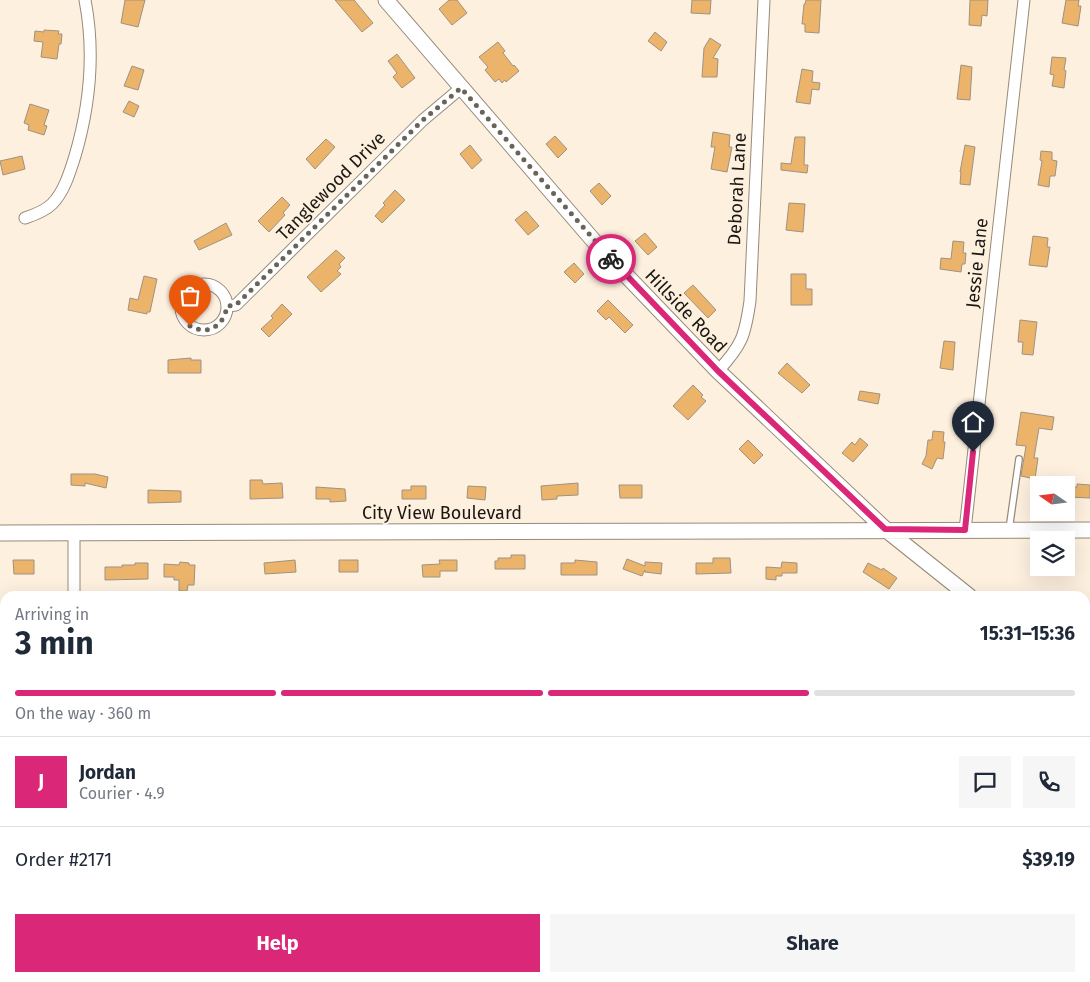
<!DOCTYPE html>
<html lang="en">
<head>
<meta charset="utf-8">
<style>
  :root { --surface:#fff; --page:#f6f6f7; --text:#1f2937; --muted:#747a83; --line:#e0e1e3; --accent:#db2777 }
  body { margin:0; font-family:"Fira Sans",sans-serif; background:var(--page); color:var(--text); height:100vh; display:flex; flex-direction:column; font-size:19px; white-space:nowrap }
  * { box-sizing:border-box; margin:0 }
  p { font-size:16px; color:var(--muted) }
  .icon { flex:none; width:28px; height:28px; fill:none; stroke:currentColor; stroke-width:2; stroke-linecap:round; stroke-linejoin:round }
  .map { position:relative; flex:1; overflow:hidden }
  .panel { position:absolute; left:0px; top:591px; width:1090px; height:391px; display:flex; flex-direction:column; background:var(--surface); border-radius:15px 15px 0 0; box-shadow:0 5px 20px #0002 }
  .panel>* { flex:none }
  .needle { width:32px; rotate:284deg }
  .tools { position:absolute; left:1030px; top:476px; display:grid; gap:10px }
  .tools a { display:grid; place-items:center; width:45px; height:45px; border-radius:0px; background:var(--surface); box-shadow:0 5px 20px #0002; font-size:25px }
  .pin { position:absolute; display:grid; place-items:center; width:42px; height:42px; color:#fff; margin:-51px -21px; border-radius:50% 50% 50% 0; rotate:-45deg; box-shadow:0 0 5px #0007 }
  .pin .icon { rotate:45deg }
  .courier { position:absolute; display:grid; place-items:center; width:50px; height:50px; margin:-25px; border:4px solid #db2777; border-radius:50%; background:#fff; color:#222; box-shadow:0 1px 6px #0007 }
  .summary em { font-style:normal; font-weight:700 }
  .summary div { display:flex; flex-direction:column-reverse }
  .summary { display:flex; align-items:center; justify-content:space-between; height:85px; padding:0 15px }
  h1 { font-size:32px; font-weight:700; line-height:38px }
  .bar { display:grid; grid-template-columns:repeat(4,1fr); gap:8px 5px; align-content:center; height:60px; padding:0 15px }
  .bar i { height:6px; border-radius:4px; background:var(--line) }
  .bar .current { background:var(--accent) }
  .bar p { grid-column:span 4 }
  .line { display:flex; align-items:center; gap:12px; padding:0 15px; border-top:1px solid var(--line) }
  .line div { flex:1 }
  .round { display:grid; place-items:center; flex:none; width:52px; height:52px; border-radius:0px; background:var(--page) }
  .action { display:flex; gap:10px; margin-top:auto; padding:10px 15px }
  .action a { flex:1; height:58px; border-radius:0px; background:var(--accent); color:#fff; font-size:20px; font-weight:700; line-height:58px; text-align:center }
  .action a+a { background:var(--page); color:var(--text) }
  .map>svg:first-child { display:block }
  .building { fill:#ebb46a; stroke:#9e9282 }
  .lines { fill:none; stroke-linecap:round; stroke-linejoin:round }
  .lane-casing { stroke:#968a7a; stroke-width:8 }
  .street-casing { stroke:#968a7a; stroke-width:13 }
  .secondary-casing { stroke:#968a7a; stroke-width:17 }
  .lane { stroke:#fff; stroke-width:5.5 }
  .street { stroke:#fff; stroke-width:11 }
  .secondary { stroke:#fff; stroke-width:15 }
  .done { stroke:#6a6359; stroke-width:5; stroke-dasharray:0 9 }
  .route { stroke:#db2777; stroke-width:6 }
  .labels { text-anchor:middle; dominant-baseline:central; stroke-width:4; stroke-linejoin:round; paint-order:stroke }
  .street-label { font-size:18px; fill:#1b1711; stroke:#fef0df }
</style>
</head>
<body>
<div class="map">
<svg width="1090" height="982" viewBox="0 0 1090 982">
  <rect width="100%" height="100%" fill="#fef0df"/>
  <path class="building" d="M125,0H145L138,27L121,23Z
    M335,0H354L373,23L362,32Z
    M449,0H457L467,13L452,25L439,9Z
    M692,0H711L710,14L691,13Z
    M806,0H821L819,33L805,32V24H802L804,4H805Z
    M970,0H988L987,16L982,15L981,26L969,25Z
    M1066,0H1079L1078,6H1081L1078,26L1062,23Z
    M44,30L59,31L58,34H62L61,44H59L57,59L41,57L43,42L34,41L35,31L44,32Z
    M655,32L667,42L661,51L648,41Z
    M710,38L721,45L713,58L718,59L717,77H702L704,48Z
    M498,42L505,51L503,53L513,66L514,65L519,71L506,82L505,80L502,83L499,79L495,82L485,70L488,67L479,57Z
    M397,54L415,78L402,88L393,77L397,73L388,61Z
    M1052,57L1066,58L1064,70L1066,71L1064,88L1052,86L1054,75L1050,74Z
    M961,65L972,67L970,100L957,99Z
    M132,66L144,70L138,90L124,86Z
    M802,69L813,71L812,82L820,83L819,90L812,89L810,104L796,102Z
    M129,101L139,106L134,117L123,112Z
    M30,104L49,110L44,125L47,126L44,135L28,130L29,125L24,123Z
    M713,132L730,135L729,147H732L727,172L711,169L715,147H711Z
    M555,136L567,149L558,158L546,144Z
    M795,137H805L804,165H808L807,173L781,170V163L791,164Z
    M326,139L335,147L315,169L306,159Z
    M470,145L482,160L472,169L460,154Z
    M965,145L975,147L970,185L960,184L961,172H960Z
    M1041,151L1052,152V160L1057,161L1055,176H1050L1049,187L1038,185L1042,161L1040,160Z
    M22,156L25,169L3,175L0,161Z
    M599,183L611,196L602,205L590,191Z
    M395,190L405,200L382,223L375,216L385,205L383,203Z
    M282,197L290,205L283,213L285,215L269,232L258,221Z
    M789,203L805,204L803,232L786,230Z
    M526,211L539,226L528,235L515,220Z
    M226,223L232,235L199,250L194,241Z
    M645,233L657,247L648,255L635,241Z
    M1033,236L1048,238L1047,247H1050L1047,267L1029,265Z
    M953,241L964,242L963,253H966L965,264H962L961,272L940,269L941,258L951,259Z
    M336,250L345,258L339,264L341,267L337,271L341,274L321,292L307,277Z
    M574,263L584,274L575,283L564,272Z
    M791,274H806V289H812V305H791Z
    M144,276L157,279L150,312H147V314L128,310L130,298L138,300Z
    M693,285L716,310L708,318L684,293Z
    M608,300L633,325L625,333L609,317L606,320L597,311Z
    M282,304L292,314L269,337L261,329L273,318L271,316Z
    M1020,320L1037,322L1033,355L1022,354L1023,342H1018Z
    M944,341L955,342L953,370L940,368Z
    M191,358V360H201V373H168V360Z
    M787,363L810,385L802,393L778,373Z
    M693,385L703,395L701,397L706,401L688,420L673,406Z
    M860,391L880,394L878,404L858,400Z
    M1021,412L1054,417L1052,430L1039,428L1034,458H1038L1035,479L1021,476L1026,446L1016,445Z
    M933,431L944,432L943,442H945L943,459L937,458L932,469L922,464L926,456L928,440H932Z
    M860,438L868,445L853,462L842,453L852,442L855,445Z
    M748,440L763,455L754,464L739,449Z
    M71,474H95L108,477L106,488L85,483V486L71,485Z
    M250,480H262L263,484L282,483L283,498L250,499Z
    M578,483V495L557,496V499L542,500L541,486Z
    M1077,484L1090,485V498L1067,497V487H1077Z
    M619,485H642V498H620Z
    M411,486H426V499H402V490H411Z
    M468,486L486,487L485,500L467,498Z
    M316,487L345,489L346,501L330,502V499H316Z
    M148,490L181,491V502L148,503Z
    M511,555H525V569H495V561H498V558H511Z
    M713,558H730L731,573L696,574V563H713Z
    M627,559L645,566V562L662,563L661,574L645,572V570L642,576L623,569Z
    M13,560H34V574H14Z
    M295,560L296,572L265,574L264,563Z
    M339,560H358V572H339Z
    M439,560H457V571H440V577H423L422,565L440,564Z
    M575,560L597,562V575H561V563H575Z
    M180,562L189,563V565H195L194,585H188L187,591H179V580H174V577H164V564L179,565Z
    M782,562L797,563V573H782V576H776V580L766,579V567L781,568Z
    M135,563H148V579L105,580V567H122V565H135Z
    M868,563L882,570L883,568L897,578L889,589L863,572Z"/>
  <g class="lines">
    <g class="lane-casing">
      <path id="lane" d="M1009,530L1019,459"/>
    </g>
    <g class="street-casing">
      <path id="street" d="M25,218C34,215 45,211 52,204C64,192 70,172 75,156C90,105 95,52 85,0
        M181 307a23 23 0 1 1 46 0a23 23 0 1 1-46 0Z
        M227,306L236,305L423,120L461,88
        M718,371C742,345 745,336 750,301L764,0
        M965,530L1024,0
        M74,596V534"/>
    </g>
    <g class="secondary-casing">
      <path id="secondary" d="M386,0L599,247L718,371L885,529L969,596
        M0,533L1090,530
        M1085,694L1090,698"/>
    </g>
    <use href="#lane" class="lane"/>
    <use href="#street" class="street"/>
    <use href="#secondary" class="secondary"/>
  </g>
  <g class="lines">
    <path class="done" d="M190,326C208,336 224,326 227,306L236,305L423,120L461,88L611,259"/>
    <path class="route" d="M611,259L718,371L885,529L965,530L973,452"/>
  </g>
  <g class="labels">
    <g class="street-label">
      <text transform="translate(331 186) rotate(-45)">Tanglewood Drive</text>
      <text transform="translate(737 189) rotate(-87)">Deborah Lane</text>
      <text transform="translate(977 263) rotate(-84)">Jessie Lane</text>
      <text transform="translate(686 311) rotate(46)">Hillside Road</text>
      <text x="442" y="513">City View Boulevard</text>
    </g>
  </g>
</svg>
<div class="tools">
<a><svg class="needle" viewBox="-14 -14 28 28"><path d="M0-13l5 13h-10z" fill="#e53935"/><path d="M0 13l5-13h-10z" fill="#747a83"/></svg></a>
<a><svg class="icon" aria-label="layers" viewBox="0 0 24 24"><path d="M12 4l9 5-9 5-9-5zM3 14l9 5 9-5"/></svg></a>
</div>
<div class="pin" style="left:190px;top:326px;background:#ea580c"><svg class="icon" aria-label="bag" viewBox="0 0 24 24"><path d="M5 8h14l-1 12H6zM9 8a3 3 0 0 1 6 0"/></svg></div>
<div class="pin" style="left:973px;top:452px;background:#1f2937"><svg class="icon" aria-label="home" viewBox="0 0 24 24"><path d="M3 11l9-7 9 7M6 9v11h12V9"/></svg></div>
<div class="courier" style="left:611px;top:259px"><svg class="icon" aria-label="bike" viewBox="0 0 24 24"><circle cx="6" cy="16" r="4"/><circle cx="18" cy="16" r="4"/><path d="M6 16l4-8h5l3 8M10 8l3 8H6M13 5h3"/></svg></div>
<section class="panel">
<div class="summary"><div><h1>3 min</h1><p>Arriving in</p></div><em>15:31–15:36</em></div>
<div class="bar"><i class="current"></i><i class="current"></i><i class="current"></i><i></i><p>On the way · 360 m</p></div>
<div class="line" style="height:90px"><b class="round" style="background:var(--accent);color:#fff">J</b><div><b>Jordan</b><p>Courier · 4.9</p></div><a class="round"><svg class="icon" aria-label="chat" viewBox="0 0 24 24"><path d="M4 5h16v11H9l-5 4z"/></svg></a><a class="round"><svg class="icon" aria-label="phone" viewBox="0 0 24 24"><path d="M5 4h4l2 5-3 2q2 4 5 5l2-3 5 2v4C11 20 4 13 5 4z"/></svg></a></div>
<div class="line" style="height:65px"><div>Order #2171</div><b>$39.19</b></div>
<div class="action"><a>Help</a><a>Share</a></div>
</section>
</div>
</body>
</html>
